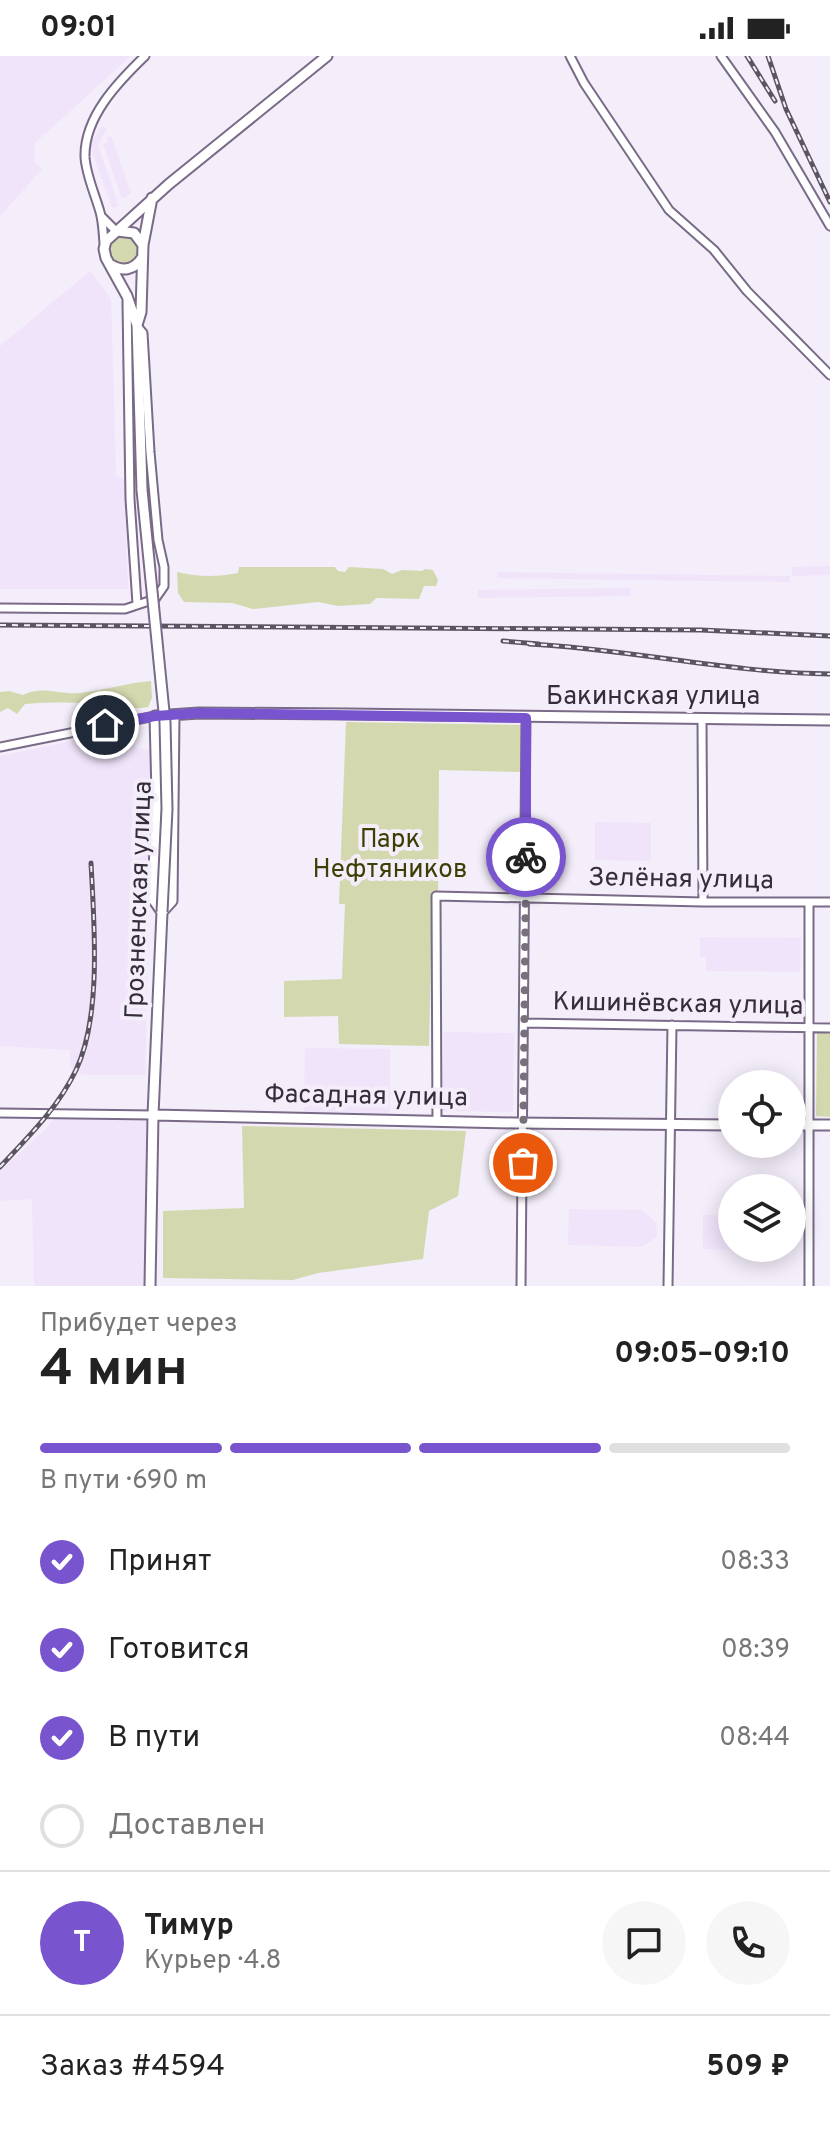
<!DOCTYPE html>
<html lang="ru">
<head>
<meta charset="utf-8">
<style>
  :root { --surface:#fff; --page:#f6f6f6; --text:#222; --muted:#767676; --line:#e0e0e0; --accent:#7855cf }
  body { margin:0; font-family:Overpass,sans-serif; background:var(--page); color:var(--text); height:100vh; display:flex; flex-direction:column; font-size:30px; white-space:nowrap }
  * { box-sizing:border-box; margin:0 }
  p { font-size:26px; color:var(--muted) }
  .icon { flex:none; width:44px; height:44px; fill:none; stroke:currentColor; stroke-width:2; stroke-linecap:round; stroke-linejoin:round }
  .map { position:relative; height:1230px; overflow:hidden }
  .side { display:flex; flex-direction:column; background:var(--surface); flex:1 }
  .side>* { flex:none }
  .fabs { position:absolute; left:718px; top:1014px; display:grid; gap:16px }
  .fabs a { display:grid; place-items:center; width:88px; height:88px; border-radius:50%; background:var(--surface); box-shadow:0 4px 20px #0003; font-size:40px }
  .pin { position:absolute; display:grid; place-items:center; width:68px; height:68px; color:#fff; margin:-34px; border:4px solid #fff; border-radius:50%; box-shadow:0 2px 8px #0007 }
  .courier { position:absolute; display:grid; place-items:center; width:80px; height:80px; margin:-40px; border:6px solid #7855cf; border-radius:50%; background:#fff; color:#222; box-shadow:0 2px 10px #0007 }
  .summary em { font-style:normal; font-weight:700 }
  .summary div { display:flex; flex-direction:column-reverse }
  .summary { display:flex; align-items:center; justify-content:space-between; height:136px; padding:0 40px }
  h1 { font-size:52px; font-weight:700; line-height:60px }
  .bar { display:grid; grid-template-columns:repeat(4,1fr); gap:12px 8px; align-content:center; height:96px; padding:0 40px }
  .bar i { height:10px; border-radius:6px; background:var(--line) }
  .bar .selected { background:var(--accent) }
  .bar p { grid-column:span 4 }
  .line { display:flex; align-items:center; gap:20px; padding:0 40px; border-top:2px solid var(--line) }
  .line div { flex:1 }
  .round { display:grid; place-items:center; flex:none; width:84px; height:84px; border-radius:42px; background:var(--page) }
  ol { padding:0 40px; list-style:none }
  li { display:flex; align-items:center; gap:24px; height:88px }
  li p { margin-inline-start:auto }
  li .icon { padding:8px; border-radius:50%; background:var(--accent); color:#fff; stroke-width:4 }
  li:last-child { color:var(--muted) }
  li i { width:44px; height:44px; border:4px solid var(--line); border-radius:50% }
  .status { display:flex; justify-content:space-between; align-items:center; height:56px; padding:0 40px; background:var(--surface); direction:ltr }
  .status svg { height:22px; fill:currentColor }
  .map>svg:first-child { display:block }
  .built { fill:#f0e4fb }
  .green { fill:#d4d8af }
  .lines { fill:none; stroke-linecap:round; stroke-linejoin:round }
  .minor-casing { stroke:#796a87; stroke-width:11 }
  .major-casing { stroke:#796a87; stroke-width:13 }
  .minor { stroke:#fff; stroke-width:7 }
  .major { stroke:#fff; stroke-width:9 }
  .rail-casing { stroke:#5b5461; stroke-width:5 }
  .rail { stroke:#f4edfa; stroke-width:2; stroke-dasharray:6; stroke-linecap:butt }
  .major-bridge-casing { stroke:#796a87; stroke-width:13; stroke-linecap:butt }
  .major-bridge { stroke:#fff; stroke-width:9 }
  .done { stroke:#77707d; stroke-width:8; stroke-dasharray:0 14.4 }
  .route { stroke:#7855cf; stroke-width:10 }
  .labels { text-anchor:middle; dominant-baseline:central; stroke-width:8; stroke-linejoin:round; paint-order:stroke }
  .street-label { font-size:26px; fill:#342d3a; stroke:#f4edfa }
  .park-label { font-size:26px; fill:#3d3f04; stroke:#f4edfa }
</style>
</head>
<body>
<div class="status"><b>09:01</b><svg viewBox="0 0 49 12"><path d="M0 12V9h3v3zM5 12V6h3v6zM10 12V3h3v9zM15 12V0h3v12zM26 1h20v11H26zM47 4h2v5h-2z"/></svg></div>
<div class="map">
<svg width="830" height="1230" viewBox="0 0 830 1230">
  <rect width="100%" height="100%" fill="#f4edfa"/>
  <path class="built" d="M0,0H131L34,88L35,106L42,113L0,160Z
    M102,70L107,73L98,89L119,150L112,152L90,89Z
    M111,80L131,137L122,143L103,88L108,86L106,82Z
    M90,215L111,243L116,420L124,423L128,533H0V290Z
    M830,510V519L792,520V511Z
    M497,516L790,520V526L497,522Z
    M631,532V540L478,542V534Z
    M135,672V692L154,694L145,1019H83L70,1010V994L0,990V700Z
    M595,766L651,767V805L595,804Z
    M700,881L801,882L800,916L706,915V901H700Z
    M444,976L514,977L513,1056L442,1055Z
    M305,992L390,993V1060L304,1059Z
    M56,1060L149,1061L148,1230H34L32,1143L0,1145V1115L47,1072Z
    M569,1153L641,1154L656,1166L657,1181L641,1191L568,1189Z
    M703,1159H732V1192L743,1194L703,1193Z"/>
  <path class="green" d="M110 194a14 14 0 1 1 28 0a14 14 0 1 1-28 0Z
    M239,511H335L338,515L345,516L349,511L383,513L392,518L402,514L422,515L425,513L433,514L438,524L436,530H424L419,543L376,542L370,548L338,550L318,546L253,553L232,547L184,546L178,537L177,516C198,521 217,521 238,517Z
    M151,625L152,642L148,651C134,654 124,650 110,649C82,646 52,646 25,648L17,658L8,652L0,656V636L9,635L23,639C44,629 58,639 80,637C104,634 127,627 151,625Z
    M346,666L522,669L523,716L439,714L438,847L432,848L429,990L339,988L338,960L284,961V925L342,923L345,848H339Z
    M817,977H830V1061L816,1060Z
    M242,1070L466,1075L458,1140L429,1155L423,1203L318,1217L293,1224L163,1222V1155L244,1152Z"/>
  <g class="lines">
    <g class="minor-casing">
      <path id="minor" d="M570,0L584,27L669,154L714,194L747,235L830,319
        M721,0L775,76L830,170
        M101,160L116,175
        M104,187C103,177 103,166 100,156C95,138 86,119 85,101C84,61 118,26 145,0
        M127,246L130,443L137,548
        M0,552L125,553L155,543L164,530V511L158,484L150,396L143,277L138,271
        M702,663L703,846
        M0,691L155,660
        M524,967L830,972
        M0,1057L153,1059
        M437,1065L436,840L703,846H830
        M521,1230L526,662
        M668,1230L672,969
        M809,1230V846"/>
    </g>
    <g class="major-casing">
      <path id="major" d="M117,175L134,177L143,189
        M111,209C123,216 134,214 142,202
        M137,269L141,256L143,189L152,142
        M142,434L137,269L127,240L106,202L104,193L106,185L169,128L327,0
        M162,856L153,843L157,738L155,660L199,657L347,658L830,664
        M162,856L172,845L174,659
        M153,1059L514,1067L732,1069
        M792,1069H830
        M150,1230L153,1059L162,856"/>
    </g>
    <use href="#minor" class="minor"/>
    <use href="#major" class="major"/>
    <g class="rail-casing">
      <path id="rail" d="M747,0L775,45
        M768,0L786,53L830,146
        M0,569L701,574L830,580
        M503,585L539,588
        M529,588C630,593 729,617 830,618
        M0,1111C28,1081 58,1052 76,1014C102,960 94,866 91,807"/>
    </g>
    <use href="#rail" class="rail"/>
    <g class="major-bridge-casing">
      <path id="major-bridge" d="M142,434L165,666L167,753L162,856"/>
    </g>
    <use href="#major-bridge" class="major-bridge"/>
  </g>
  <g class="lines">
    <path class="done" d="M523,1107L526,801"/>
    <path class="route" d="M105,669L155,660L199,657L526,662V801"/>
  </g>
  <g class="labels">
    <g class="street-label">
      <text x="653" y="641">Бакинская улица</text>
      <text transform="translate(681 824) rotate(1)">Зелёная улица</text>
      <text transform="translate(140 844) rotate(-88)">Грозненская улица</text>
      <text transform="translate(678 949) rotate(1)">Кишинёвская улица</text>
      <text transform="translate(366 1041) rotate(1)">Фасадная улица</text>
    </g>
    <g class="park-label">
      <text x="390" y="784">Парк<tspan x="390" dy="30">Нефтяников</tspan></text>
    </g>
  </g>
</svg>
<div class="fabs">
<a><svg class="icon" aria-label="locate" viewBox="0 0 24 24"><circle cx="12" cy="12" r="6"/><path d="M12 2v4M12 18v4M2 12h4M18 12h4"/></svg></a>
<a><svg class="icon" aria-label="layers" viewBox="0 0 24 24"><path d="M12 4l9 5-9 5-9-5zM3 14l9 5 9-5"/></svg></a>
</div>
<div class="pin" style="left:523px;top:1107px;background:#ea580c"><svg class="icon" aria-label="bag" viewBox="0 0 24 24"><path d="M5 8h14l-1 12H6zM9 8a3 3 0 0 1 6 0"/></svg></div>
<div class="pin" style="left:105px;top:669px;background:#1f2937"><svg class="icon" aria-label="home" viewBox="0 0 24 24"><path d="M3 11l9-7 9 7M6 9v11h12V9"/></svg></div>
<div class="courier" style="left:526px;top:801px"><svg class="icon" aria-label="bike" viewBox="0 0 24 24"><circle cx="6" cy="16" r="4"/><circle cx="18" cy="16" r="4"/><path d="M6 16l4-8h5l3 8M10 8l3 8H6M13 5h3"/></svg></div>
</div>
<section class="side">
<div class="summary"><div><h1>4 мин</h1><p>Прибудет через</p></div><em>09:05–09:10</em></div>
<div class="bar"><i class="selected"></i><i class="selected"></i><i class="selected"></i><i></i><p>В пути · 690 m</p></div>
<ol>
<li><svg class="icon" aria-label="check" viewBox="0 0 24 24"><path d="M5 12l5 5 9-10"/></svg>Принят<p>08:33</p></li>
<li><svg class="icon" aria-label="check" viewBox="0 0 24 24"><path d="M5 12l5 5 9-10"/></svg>Готовится<p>08:39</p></li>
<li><svg class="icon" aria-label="check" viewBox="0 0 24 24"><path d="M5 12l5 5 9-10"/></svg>В пути<p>08:44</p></li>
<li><i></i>Доставлен</li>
</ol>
<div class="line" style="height:144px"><b class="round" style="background:var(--accent);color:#fff">Т</b><div><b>Тимур</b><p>Курьер · 4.8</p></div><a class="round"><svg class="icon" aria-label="chat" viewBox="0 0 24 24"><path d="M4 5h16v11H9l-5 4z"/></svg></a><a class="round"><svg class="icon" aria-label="phone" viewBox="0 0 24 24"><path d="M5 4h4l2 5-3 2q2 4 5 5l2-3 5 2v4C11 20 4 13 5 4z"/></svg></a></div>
<div class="line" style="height:104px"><div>Заказ #4594</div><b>509 ₽</b></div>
</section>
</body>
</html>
